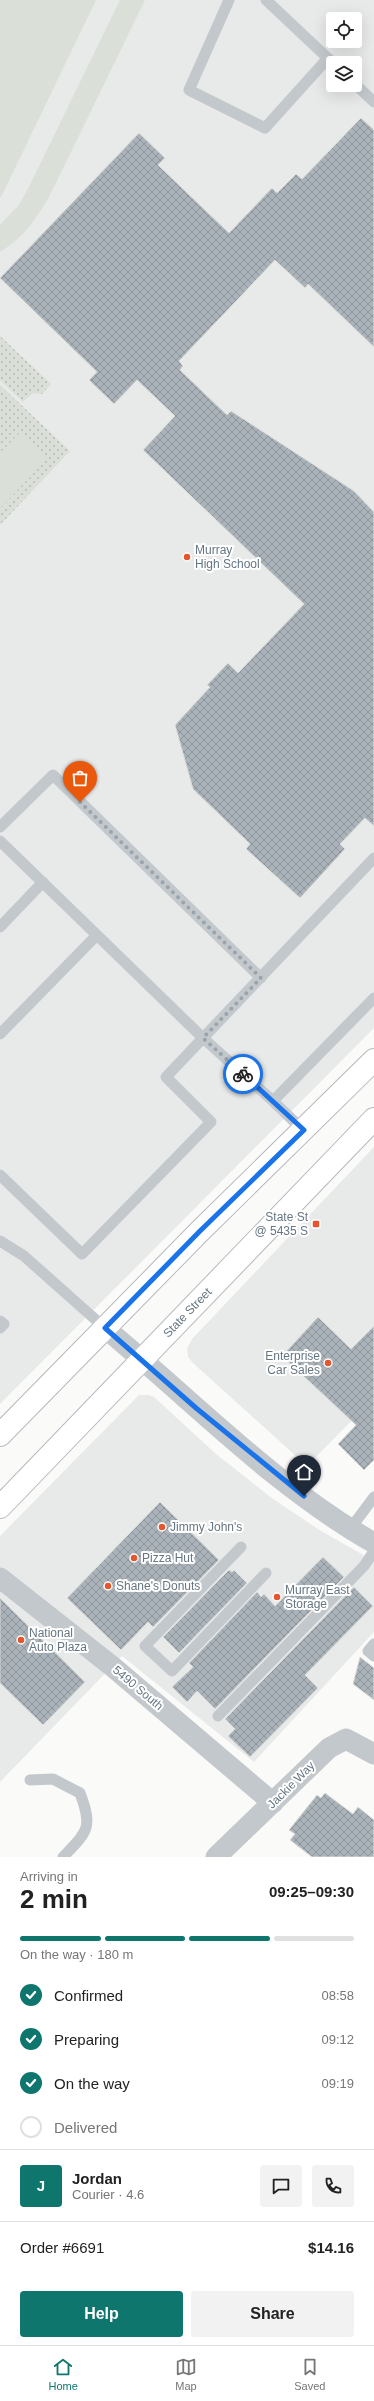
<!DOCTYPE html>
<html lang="en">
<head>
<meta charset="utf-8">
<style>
  :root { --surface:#fff; --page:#f2f2f2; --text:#222; --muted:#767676; --line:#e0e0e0; --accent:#0f766e }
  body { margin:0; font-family:Helvetica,sans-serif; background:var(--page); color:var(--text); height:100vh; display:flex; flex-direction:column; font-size:15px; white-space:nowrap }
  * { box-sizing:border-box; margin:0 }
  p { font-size:13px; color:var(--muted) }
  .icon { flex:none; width:22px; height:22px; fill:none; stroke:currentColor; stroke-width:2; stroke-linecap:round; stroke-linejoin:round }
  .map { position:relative; height:1857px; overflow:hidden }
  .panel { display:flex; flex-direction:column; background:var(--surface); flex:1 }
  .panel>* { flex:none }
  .tools { position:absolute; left:326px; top:12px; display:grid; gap:8px }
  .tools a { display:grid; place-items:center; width:36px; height:36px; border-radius:4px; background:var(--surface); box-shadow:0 4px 16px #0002; font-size:20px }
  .pin { position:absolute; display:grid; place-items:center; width:34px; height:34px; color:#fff; margin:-41px -17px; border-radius:50% 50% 50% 0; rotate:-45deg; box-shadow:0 0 4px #0007 }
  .pin .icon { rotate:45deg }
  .courier { position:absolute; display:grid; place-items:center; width:40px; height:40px; margin:-20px; border:3px solid #1a73e8; border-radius:50%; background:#fff; color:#222; box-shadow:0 1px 5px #0007 }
  .overview em { font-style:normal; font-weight:700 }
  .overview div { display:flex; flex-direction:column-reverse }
  .overview { display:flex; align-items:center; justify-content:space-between; height:68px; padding:0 20px }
  h1 { font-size:26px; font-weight:700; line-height:30px }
  .bar { display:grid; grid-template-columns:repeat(4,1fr); gap:6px 4px; align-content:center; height:48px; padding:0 20px }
  .bar i { height:5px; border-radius:3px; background:var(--line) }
  .bar .selected { background:var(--accent) }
  .bar p { grid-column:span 4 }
  .line { display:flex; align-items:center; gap:10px; padding:0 20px; border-top:1px solid var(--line) }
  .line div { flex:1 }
  .round { display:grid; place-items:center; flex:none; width:42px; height:42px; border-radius:4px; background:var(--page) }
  ol { padding:0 20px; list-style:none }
  li { display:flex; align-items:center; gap:12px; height:44px }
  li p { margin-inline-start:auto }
  li .icon { padding:4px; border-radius:50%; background:var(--accent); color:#fff; stroke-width:4 }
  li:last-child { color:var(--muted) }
  li i { width:22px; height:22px; border:2px solid var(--line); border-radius:50% }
  .cta { display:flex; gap:8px; margin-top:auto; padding:8px 20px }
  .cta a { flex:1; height:46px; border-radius:4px; background:var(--accent); color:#fff; font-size:16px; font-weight:700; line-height:46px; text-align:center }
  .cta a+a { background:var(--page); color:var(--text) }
  .dock { display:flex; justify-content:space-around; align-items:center; height:56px; border-top:1px solid var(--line); background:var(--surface); font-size:11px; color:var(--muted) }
  .dock a { display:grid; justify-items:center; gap:2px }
  .dock .selected { color:var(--accent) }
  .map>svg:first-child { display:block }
  .built { fill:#e8e9e9; fill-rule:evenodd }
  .grass { fill:url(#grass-dots) }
  .pitch { fill:#dadfd7 }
  .building { fill:url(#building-cross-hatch); stroke:#dcdcda }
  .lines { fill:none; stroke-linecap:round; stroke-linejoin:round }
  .primary-casing { stroke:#b5babe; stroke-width:24 }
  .lane { stroke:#c3c8cc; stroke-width:11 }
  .street { stroke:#c3c8cc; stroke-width:21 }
  .primary { stroke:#fff; stroke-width:22 }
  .done { stroke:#99a4ac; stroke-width:4; stroke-dasharray:0 7.2 }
  .route { stroke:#1a73e8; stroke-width:5 }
  .poi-dot { fill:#e4572e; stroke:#fff; stroke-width:1.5 }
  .labels { text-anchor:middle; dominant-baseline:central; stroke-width:4; stroke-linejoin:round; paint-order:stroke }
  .poi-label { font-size:12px; fill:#657683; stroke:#fff; text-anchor:start }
  .street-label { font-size:12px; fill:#657683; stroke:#fff }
</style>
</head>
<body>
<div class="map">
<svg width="374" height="1857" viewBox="0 0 374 1857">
  <defs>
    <pattern id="grass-dots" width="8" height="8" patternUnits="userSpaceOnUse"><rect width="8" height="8" fill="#dadfd7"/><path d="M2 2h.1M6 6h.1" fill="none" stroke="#b4b9b4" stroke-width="1.8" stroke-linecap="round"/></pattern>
    <pattern id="building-cross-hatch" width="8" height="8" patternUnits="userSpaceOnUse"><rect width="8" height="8" fill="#aab3b9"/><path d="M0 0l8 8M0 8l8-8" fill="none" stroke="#8e969c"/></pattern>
  </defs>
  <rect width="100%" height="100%" fill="#fafaf8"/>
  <path class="built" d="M0,0H374V1028L0,1404ZM333,19H355V41H333ZM333,63H355V85H333Z
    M374,1147V1398L307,1466L193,1363L188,1357L187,1349L192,1339Z
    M139,1395H148L154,1397L216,1454L273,1499L321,1531L374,1561V1632L254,1762L122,1656L0,1782V1536Z"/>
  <path class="grass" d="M0,336L51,384L42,394L33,393L23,402L0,380Z
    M0,385L70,451L0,525Z"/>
  <path class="pitch" d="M0,0H96L1,197H0Z
    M120,0H145L49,197C36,219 22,239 0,252V225L19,205L29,187Z
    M19,433L47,459L0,509V453Z"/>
  <path class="building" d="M361,118L374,130V347L308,284L305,288L275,260L179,361L183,366L180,370L227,415L231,411L354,491L374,512V826L365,818L340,844L345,849L300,898L246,849L250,844L193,789L175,725L210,687L207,685L228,663L238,673L304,604L143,450L175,416L137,380L114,404L89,380L97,372L0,278L139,133L165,158L158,165L229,233L272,188L277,193L296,174L302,179Z
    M318,1317L351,1349L374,1326V1460L364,1470L338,1444L356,1425L282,1356Z
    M160,1502L219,1560L153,1627L148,1622L121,1650L67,1598Z
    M323,1557L344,1577L215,1709L197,1691L187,1702L172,1687L193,1667L189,1663L257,1592L261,1597L264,1594L275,1606Z
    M229,1570L232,1572L234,1570L247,1583L179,1653L163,1637Z
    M354,1587L373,1606L305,1675L318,1688L250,1757L228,1736L235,1729L225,1719Z
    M0,1598L85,1682L43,1725L0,1683Z
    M360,1657L374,1668V1700L353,1684Z
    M325,1793L353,1814L358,1807L374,1820V1857H312L290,1840L295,1834L289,1830L317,1795L321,1798Z"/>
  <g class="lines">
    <g class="primary-casing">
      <g id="primary">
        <path d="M0,1435L200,1231L374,1060"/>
        <path id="s1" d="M0,1507L374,1119"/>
      </g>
    </g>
    <path class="lane" d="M229,0L189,90L265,128L328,58
      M266,0L333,63
      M355,84L374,102
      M0,827L53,775L261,978
      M0,841L203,1038L166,1077L211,1122L82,1254L0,1175
      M374,858L203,1038L273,1101L374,998
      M0,927L43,882
      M0,1034L97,935
      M273,1101L304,1131
      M0,1241L24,1256L105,1328
      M0,1321L4,1324L0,1328
      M350,1529L374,1497
      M241,1547L145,1646L172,1671L266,1573
      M374,1644L368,1651L374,1656
      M218,1716L364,1566L374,1551
      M30,1780L53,1779L80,1793C93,1828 88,1831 63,1857"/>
    <path class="street" d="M105,1328C193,1401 274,1486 374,1543
      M0,1578L113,1667L273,1803
      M216,1857L329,1748L346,1739L374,1754"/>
    <use href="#primary" class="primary"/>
  </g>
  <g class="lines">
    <path class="done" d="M80,802L261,978L203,1038L243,1074"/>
    <path class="route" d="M243,1074L304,1130L200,1231L105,1328L196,1408L304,1496"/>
  </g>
  <g class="poi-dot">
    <circle cx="187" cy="557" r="4"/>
    <rect x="312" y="1220" width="8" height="8" rx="2"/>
    <circle cx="328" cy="1363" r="4"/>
    <circle cx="162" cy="1527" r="4"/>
    <circle cx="134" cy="1558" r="4"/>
    <circle cx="108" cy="1586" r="4"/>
    <circle cx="277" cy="1597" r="4"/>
    <circle cx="21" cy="1640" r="4"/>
  </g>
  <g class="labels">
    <g class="poi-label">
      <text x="195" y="550">Murray<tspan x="195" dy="14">High School</tspan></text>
      <text x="308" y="1217" text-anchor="end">State St<tspan x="308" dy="14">@ 5435 S</tspan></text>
      <text x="320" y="1356" text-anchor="end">Enterprise<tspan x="320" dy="14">Car Sales</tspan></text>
      <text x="170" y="1527">Jimmy John's</text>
      <text x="142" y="1558">Pizza Hut</text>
      <text x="116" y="1586">Shane's Donuts</text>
      <text x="285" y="1590">Murray East<tspan x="285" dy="14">Storage</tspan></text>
      <text x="29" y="1633">National<tspan x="29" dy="14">Auto Plaza</tspan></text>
    </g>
    <g class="street-label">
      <text stroke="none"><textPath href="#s1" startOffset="270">State Street</textPath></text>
      <text transform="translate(138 1688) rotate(40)">5490 South</text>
      <text transform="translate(291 1785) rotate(-45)">Jackie Way</text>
    </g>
  </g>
</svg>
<div class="tools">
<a><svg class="icon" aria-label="locate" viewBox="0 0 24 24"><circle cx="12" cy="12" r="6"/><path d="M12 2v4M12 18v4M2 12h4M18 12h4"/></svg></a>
<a><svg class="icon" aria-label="layers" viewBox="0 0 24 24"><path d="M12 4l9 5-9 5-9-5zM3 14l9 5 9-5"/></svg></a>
</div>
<div class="pin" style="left:80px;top:802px;background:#ea580c"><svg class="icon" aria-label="bag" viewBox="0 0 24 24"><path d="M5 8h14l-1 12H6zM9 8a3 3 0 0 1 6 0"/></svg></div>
<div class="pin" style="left:304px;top:1496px;background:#1f2937"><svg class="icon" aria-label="home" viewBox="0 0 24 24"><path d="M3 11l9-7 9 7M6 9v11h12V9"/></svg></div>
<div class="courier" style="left:243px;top:1074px"><svg class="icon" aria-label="bike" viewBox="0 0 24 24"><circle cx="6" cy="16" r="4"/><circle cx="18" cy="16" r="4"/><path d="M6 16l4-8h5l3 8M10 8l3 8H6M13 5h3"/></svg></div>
</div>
<section class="panel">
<div class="overview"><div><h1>2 min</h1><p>Arriving in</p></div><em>09:25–09:30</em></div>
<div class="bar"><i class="selected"></i><i class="selected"></i><i class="selected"></i><i></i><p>On the way · 180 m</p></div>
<ol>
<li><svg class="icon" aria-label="check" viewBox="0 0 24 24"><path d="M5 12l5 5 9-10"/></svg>Confirmed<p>08:58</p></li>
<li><svg class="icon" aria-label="check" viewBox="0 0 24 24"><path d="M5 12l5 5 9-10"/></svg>Preparing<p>09:12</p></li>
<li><svg class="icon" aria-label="check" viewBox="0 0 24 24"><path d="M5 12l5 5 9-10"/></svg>On the way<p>09:19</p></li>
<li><i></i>Delivered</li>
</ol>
<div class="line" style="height:72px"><b class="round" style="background:var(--accent);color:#fff">J</b><div><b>Jordan</b><p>Courier · 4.6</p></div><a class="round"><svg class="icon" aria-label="chat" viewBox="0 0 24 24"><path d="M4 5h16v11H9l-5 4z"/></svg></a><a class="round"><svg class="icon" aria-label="phone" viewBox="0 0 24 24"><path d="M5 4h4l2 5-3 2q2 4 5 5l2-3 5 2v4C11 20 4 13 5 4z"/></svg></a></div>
<div class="line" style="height:52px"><div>Order #6691</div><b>$14.16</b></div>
<div class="cta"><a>Help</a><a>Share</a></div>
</section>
<nav class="dock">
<a class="selected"><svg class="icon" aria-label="home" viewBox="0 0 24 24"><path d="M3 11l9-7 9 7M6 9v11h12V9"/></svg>Home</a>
<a><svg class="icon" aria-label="map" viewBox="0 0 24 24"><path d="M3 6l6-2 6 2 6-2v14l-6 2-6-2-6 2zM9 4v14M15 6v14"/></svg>Map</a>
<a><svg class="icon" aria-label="saved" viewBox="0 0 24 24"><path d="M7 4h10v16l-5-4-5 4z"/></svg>Saved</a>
</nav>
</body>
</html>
